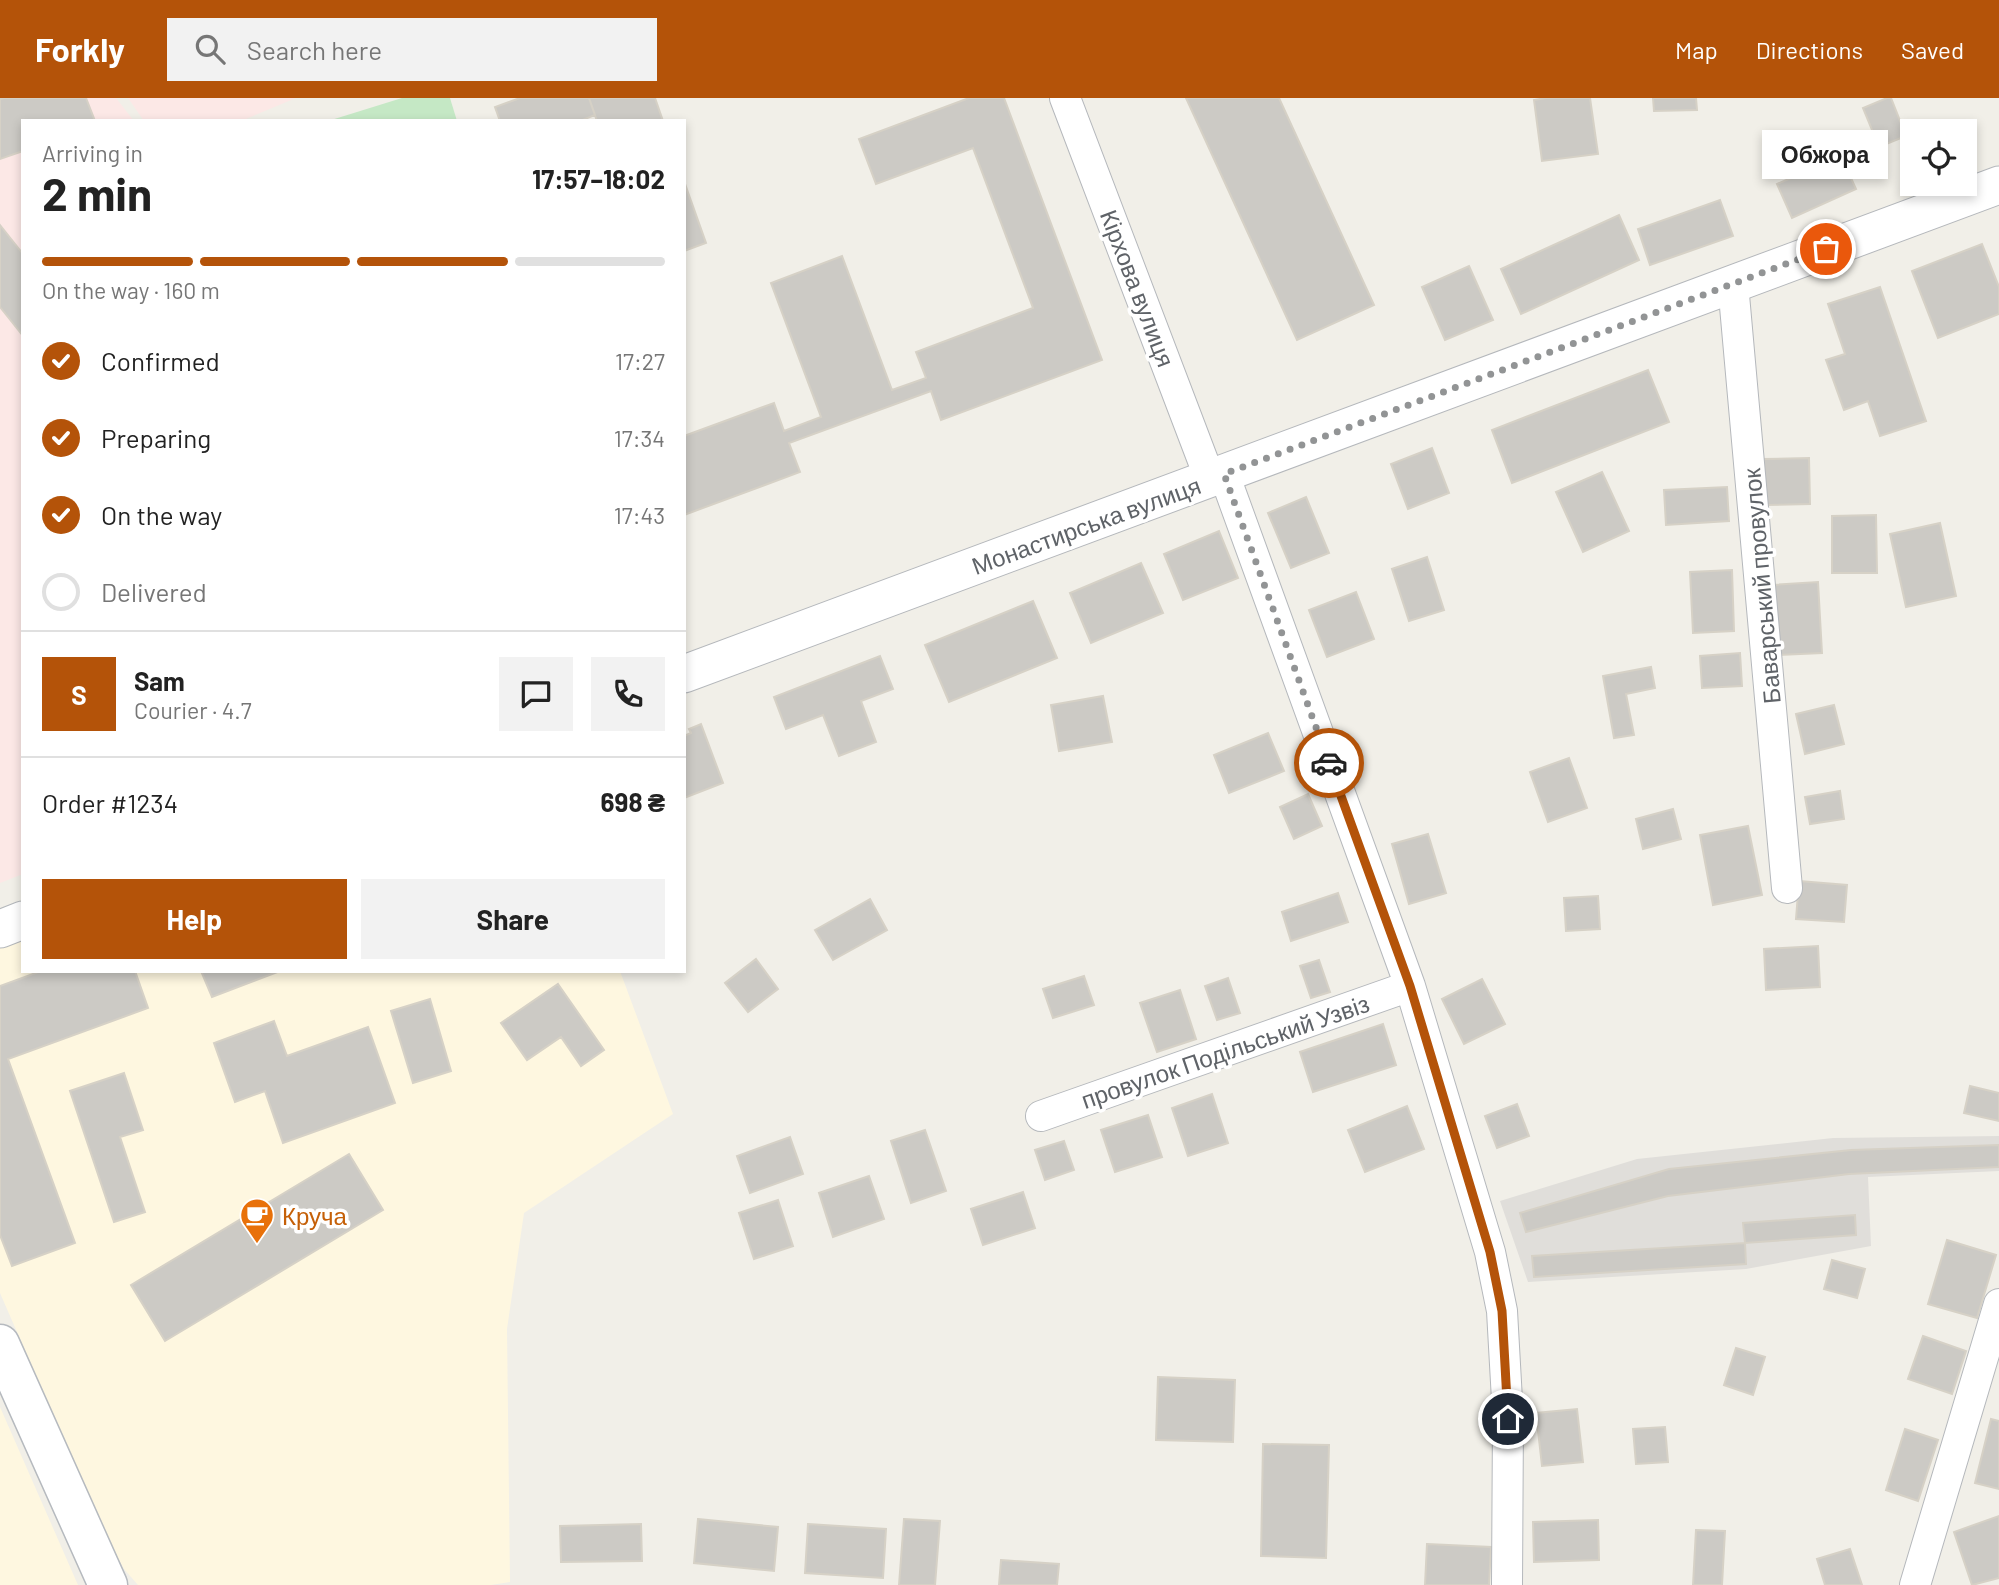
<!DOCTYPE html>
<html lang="en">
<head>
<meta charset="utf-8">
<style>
  :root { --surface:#fff; --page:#f2f2f2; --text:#222; --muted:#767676; --line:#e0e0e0; --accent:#b45309 }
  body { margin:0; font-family:Barlow,sans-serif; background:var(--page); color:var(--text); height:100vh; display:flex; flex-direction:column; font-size:26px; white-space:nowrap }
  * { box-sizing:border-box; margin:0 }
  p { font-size:23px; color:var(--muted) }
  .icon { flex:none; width:38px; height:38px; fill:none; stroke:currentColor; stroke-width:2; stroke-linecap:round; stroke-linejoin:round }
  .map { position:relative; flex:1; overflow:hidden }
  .sheet { position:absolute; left:21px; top:21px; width:665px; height:854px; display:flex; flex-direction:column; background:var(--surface); border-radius:0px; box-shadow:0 4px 10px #0003 }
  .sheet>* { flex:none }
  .controls { position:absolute; left:1900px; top:21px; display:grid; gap:14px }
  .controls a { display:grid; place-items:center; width:77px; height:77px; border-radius:0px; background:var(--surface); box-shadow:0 4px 10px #0003; font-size:35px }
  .pin { position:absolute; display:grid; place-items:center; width:60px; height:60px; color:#fff; margin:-30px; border:4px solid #fff; border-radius:50%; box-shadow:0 2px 7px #0007 }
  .courier { position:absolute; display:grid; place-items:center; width:70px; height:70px; margin:-35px; border:5px solid #b45309; border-radius:50%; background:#fff; color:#222; box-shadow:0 2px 9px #0007 }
  .bubble { position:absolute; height:49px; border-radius:0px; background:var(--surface); box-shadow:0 4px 10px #0003; font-size:23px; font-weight:700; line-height:49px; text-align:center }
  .head em { font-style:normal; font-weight:700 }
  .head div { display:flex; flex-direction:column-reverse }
  .head { display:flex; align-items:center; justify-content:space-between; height:119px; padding:0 21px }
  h1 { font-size:46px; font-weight:700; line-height:52px }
  .bar { display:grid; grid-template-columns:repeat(4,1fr); gap:10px 7px; align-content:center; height:84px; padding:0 21px }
  .bar i { height:9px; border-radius:5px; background:var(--line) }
  .bar .active { background:var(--accent) }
  .bar p { grid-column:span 4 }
  .line { display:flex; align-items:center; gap:18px; padding:0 21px; border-top:2px solid var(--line) }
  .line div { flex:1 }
  .round { display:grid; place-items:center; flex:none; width:74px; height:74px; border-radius:0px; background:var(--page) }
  ol { padding:0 21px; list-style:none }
  li { display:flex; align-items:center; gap:21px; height:77px }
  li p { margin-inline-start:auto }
  li .icon { padding:7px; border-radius:50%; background:var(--accent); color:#fff; stroke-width:4 }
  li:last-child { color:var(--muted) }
  li i { width:38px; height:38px; border:4px solid var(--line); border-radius:50% }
  .action { display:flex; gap:14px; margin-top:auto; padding:14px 21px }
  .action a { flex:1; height:80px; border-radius:0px; background:var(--accent); color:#fff; font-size:28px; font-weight:700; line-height:80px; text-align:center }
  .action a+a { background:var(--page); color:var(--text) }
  header { display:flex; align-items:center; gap:42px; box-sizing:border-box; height:98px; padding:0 35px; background:var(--accent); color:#fff }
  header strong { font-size:33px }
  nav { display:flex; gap:38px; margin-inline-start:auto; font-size:24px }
  .search { width:490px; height:63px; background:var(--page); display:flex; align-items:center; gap:18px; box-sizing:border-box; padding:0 24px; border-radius:0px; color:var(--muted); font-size:26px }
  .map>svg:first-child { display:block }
  .commercial { fill:#fef7e0 }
  .industrial { fill:#e0deda }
  .medical { fill:#fce8e6 }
  .green { fill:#c5e8c5 }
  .building { fill:#cccac5; stroke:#d6d1c6; stroke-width:2 }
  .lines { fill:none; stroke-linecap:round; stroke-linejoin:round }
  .minor-casing { stroke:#b5b8bc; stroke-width:32 }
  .tertiary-casing { stroke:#b5b8bc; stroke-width:39 }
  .secondary-casing { stroke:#b6babf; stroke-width:41 }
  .minor { stroke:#fff; stroke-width:30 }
  .tertiary { stroke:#fff; stroke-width:37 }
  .secondary { stroke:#fff; stroke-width:38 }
  .done { stroke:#929495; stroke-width:7; stroke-dasharray:0 12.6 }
  .route { stroke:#b45309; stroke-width:9 }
  .labels { text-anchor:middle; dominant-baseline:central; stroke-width:7; stroke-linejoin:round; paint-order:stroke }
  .street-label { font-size:24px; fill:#5f6368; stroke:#fff }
  .food-label { font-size:24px; fill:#c56008; stroke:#fff; text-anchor:start }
</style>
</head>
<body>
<header>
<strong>Forkly</strong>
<div class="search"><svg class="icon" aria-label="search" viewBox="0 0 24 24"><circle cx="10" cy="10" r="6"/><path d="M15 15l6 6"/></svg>Search here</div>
<nav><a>Map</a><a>Directions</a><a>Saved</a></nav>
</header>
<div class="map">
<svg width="1999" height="1487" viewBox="0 0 1999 1487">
  <rect width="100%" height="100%" fill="#f1efe8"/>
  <path class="commercial" d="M23,840V873H620L673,1016L524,1115L507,1231L510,1484L491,1487H138L124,1471L106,1438L0,1195V849Z
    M0,1309L78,1487H0Z"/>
  <path class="industrial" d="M1999,1038V1073L1868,1079L1871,1148L1746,1171L1528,1184L1500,1103L1637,1061L1833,1040Z"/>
  <path class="medical" d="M0,0H116L134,23H23V776L0,785Z
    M128,0H296L241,23H144Z"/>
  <path class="green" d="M402,0H450L457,23H328Z"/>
  <path class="building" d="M4,0H86L95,23H23V53L0,61V1Z
    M520,0H589L595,17L580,23H500L495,9Z
    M589,0H655L663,23H597Z
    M969,0H1004L1102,262L941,322L931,293L789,345L800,374L684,417V338L774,305L784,333L821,319L771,185L842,158L892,292L926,280L916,254L1033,210L973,50L876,86L859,41Z
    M1186,0H1279L1374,207L1297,242Z
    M1546,0H1590L1598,56L1542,63L1534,2Z
    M1653,0H1696L1697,12L1654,13Z
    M1887,0H1891L1906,38L1879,49L1863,10Z
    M1841,58L1856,91L1792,120L1777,86Z
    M684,83L706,145L684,153Z
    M1720,102L1733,138L1650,167L1638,131Z
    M1619,117L1639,162L1521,216L1501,171Z
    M0,127L23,156V238L0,209Z
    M1982,146L1999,189V216L1938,240L1912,173Z
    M1469,168L1493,222L1445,242L1422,189Z
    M1880,189L1926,323L1880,338L1868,303L1844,312L1826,262L1845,256L1828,206Z
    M1648,272L1669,324L1512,385L1492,332Z
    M1432,350L1449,395L1408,411L1391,366Z
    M1809,360L1810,406L1765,407L1764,361Z
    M1602,374L1629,433L1583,454L1556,394Z
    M1727,389L1729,423L1666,427L1664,392Z
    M1306,399L1329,455L1291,470L1268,415Z
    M1876,417L1877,475H1832V418Z
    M1940,425L1956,498L1906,509L1890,436Z
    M1219,433L1238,480L1183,502L1164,456Z
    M1427,459L1444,512L1409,523L1392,471Z
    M1141,465L1163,515L1091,545L1070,495Z
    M1732,472L1734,533L1693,535L1690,474Z
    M1818,484L1822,555L1776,557L1772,487Z
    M1356,494L1374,541L1327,559L1309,512Z
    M1033,503L1057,560L949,604L925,547Z
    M1740,555L1742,588L1702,590L1700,558Z
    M880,558L893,591L861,603L876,644L839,658L823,617L786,631L774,599Z
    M1651,569L1655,590L1626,596L1634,637L1614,640L1603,578Z
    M1103,598L1112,644L1059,653L1051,607Z
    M1834,607L1844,646L1805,656L1796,616Z
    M701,626L723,685L684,700V638L691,635L689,631Z
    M1268,635L1284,673L1229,695L1214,657Z
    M1569,660L1587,710L1548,724L1530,674Z
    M1840,693L1844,721L1810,726L1805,699Z
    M1308,696L1322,728L1294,741L1280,709Z
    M1673,711L1681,741L1643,751L1636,721Z
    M1748,728L1762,797L1713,807L1700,737Z
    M1428,736L1446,795L1409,806L1392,746Z
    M1799,783L1847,787L1844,824L1796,821Z
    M1338,795L1348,824L1291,843L1282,814Z
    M1598,798L1600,831L1566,833L1564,800Z
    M870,801L887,832L833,862L815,832Z
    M1818,848L1820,889L1766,892L1764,851Z
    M756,861L778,891L748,914L725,885Z
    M1319,862L1330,894L1311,900L1300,868Z
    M41,873H135L148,910L8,961L75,1145L12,1168L0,1137V888Z
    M201,873H280L212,899Z
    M1084,878L1094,907L1053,920L1043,891Z
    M1228,880L1240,915L1217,922L1205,888Z
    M1482,881L1505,926L1464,946L1442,901Z
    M558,886L604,952L581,968L561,939L527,962L501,925Z
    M1180,892L1196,941L1157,954L1140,905Z
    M430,901L451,973L413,985L391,913Z
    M274,923L287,958L368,929L395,1005L283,1045L265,993L235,1004L214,945Z
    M1383,926L1396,967L1313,994L1300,954Z
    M124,975L143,1032L120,1039L145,1114L114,1124L70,993Z
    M1970,988L1999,995V1023L1964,1015Z
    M1212,996L1228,1045L1188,1058L1172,1010Z
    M1517,1006L1529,1038L1497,1050L1485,1018Z
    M1407,1008L1424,1051L1365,1074L1348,1032Z
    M1148,1017L1162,1059L1115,1074L1101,1032Z
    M925,1032L946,1093L911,1105L891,1043Z
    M790,1039L803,1076L750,1095L737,1058Z
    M1064,1043L1074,1072L1045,1082L1035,1052Z
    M1999,1047V1069L1849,1076L1668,1098L1526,1134L1520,1115L1669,1071L1851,1052Z
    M349,1056L383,1112L165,1243L131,1187Z
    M869,1078L884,1121L833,1139L819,1095Z
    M1023,1094L1035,1130L983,1147L971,1111Z
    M778,1102L793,1148L754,1161L739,1115Z
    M1855,1117L1856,1137L1745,1145L1743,1125Z
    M1947,1142L1996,1157L1977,1220L1928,1206Z
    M1745,1145L1746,1166L1534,1179L1532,1158Z
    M1832,1162L1865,1171L1857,1200L1824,1191Z
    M1923,1238L1966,1253L1952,1296L1908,1281Z
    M1736,1250L1765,1259L1753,1297L1724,1287Z
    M1158,1279L1235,1282L1233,1344L1156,1342Z
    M1577,1311L1583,1364L1542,1368L1536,1315Z
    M1991,1321L1999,1323V1391L1975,1385Z
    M1665,1329L1668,1364L1636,1366L1633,1331Z
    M1905,1331L1938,1342L1918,1403L1886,1392Z
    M1263,1346L1329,1347L1326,1460L1261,1458Z
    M1999,1418V1480L1972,1487L1954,1434Z
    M698,1421L778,1429L774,1473L694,1465Z
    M904,1421L940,1423L935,1487H899Z
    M1598,1422L1599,1462L1534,1464L1533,1424Z
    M641,1426L642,1463L561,1464L560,1428Z
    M808,1426L886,1431L883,1480L805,1475Z
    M1696,1432L1725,1433L1722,1487H1693Z
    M1427,1446L1491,1449L1489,1487H1425Z
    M1850,1451L1862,1487H1825L1817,1461Z
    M1001,1462L1059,1466L1057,1487H999Z"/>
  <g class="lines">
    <g class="minor-casing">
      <path id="minor" d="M1065,0L1210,381
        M1733,186L1787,790
        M1224,376L1410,888L1490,1154L1502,1213L1508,1320L1507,1487
        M1041,1018L1410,888
        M1915,1487L1999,1206"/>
    </g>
    <g class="tertiary-casing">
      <path id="tertiary" d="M684,576L1999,87
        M0,831L23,822"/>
    </g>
    <g class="secondary-casing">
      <path id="secondary" d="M0,1246L108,1487"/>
    </g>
    <use href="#minor" class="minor"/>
    <use href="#tertiary" class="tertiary"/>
    <use href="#secondary" class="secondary"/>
  </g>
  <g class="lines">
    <path class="done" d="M1329,665L1224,376L1826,151"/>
    <path class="route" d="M1329,665L1410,888L1490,1154L1502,1213L1508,1321"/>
  </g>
  <defs>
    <g id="cafe-pin" transform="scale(1.75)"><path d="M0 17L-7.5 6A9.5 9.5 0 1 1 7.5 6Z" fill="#e8710a" stroke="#fff"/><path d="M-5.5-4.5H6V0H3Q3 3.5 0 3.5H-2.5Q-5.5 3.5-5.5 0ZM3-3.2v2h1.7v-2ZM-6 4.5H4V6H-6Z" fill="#fff"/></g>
  </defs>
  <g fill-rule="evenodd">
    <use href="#cafe-pin" x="257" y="1117"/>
  </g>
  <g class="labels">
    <g class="street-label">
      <text transform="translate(1138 190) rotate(69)">Кірхова вулиця</text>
      <text transform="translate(1086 427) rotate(-20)">Монастирська вулиця</text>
      <text transform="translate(1761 488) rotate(-95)">Баварський провулок</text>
      <text transform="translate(1225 953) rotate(-19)">провулок Подільський Узвіз</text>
    </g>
    <g class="food-label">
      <text x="282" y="1117">Круча</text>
    </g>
  </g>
</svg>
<div class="controls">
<a><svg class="icon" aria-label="locate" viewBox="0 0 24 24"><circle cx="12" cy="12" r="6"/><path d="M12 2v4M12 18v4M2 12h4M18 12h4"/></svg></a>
</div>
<div class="pin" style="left:1826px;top:151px;background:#ea580c"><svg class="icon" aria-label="bag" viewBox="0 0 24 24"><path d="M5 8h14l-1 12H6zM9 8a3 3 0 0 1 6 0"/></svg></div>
<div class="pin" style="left:1508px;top:1321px;background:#1f2937"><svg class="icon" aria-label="home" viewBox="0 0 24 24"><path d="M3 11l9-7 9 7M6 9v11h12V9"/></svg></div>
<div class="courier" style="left:1329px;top:665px"><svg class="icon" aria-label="car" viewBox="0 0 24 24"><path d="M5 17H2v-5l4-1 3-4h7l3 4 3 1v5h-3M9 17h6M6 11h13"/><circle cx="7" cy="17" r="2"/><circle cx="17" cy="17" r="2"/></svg></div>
<div class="bubble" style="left:1762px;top:32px;width:126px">Обжора</div>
<section class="sheet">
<div class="head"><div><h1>2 min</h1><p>Arriving in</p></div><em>17:57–18:02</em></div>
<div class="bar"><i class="active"></i><i class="active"></i><i class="active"></i><i></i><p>On the way · 160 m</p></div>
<ol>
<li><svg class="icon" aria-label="check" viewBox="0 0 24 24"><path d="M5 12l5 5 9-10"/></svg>Confirmed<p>17:27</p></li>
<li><svg class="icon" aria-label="check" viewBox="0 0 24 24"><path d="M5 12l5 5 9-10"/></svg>Preparing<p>17:34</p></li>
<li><svg class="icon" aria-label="check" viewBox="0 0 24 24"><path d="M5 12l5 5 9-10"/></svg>On the way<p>17:43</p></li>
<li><i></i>Delivered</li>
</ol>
<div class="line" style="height:126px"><b class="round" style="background:var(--accent);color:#fff">S</b><div><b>Sam</b><p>Courier · 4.7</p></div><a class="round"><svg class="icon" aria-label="chat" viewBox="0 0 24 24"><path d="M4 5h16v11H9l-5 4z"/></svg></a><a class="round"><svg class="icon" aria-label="phone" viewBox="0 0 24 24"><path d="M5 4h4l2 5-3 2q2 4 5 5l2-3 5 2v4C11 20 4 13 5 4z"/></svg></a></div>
<div class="line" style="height:91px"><div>Order #1234</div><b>698 ₴</b></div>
<div class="action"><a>Help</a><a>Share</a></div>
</section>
</div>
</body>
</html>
